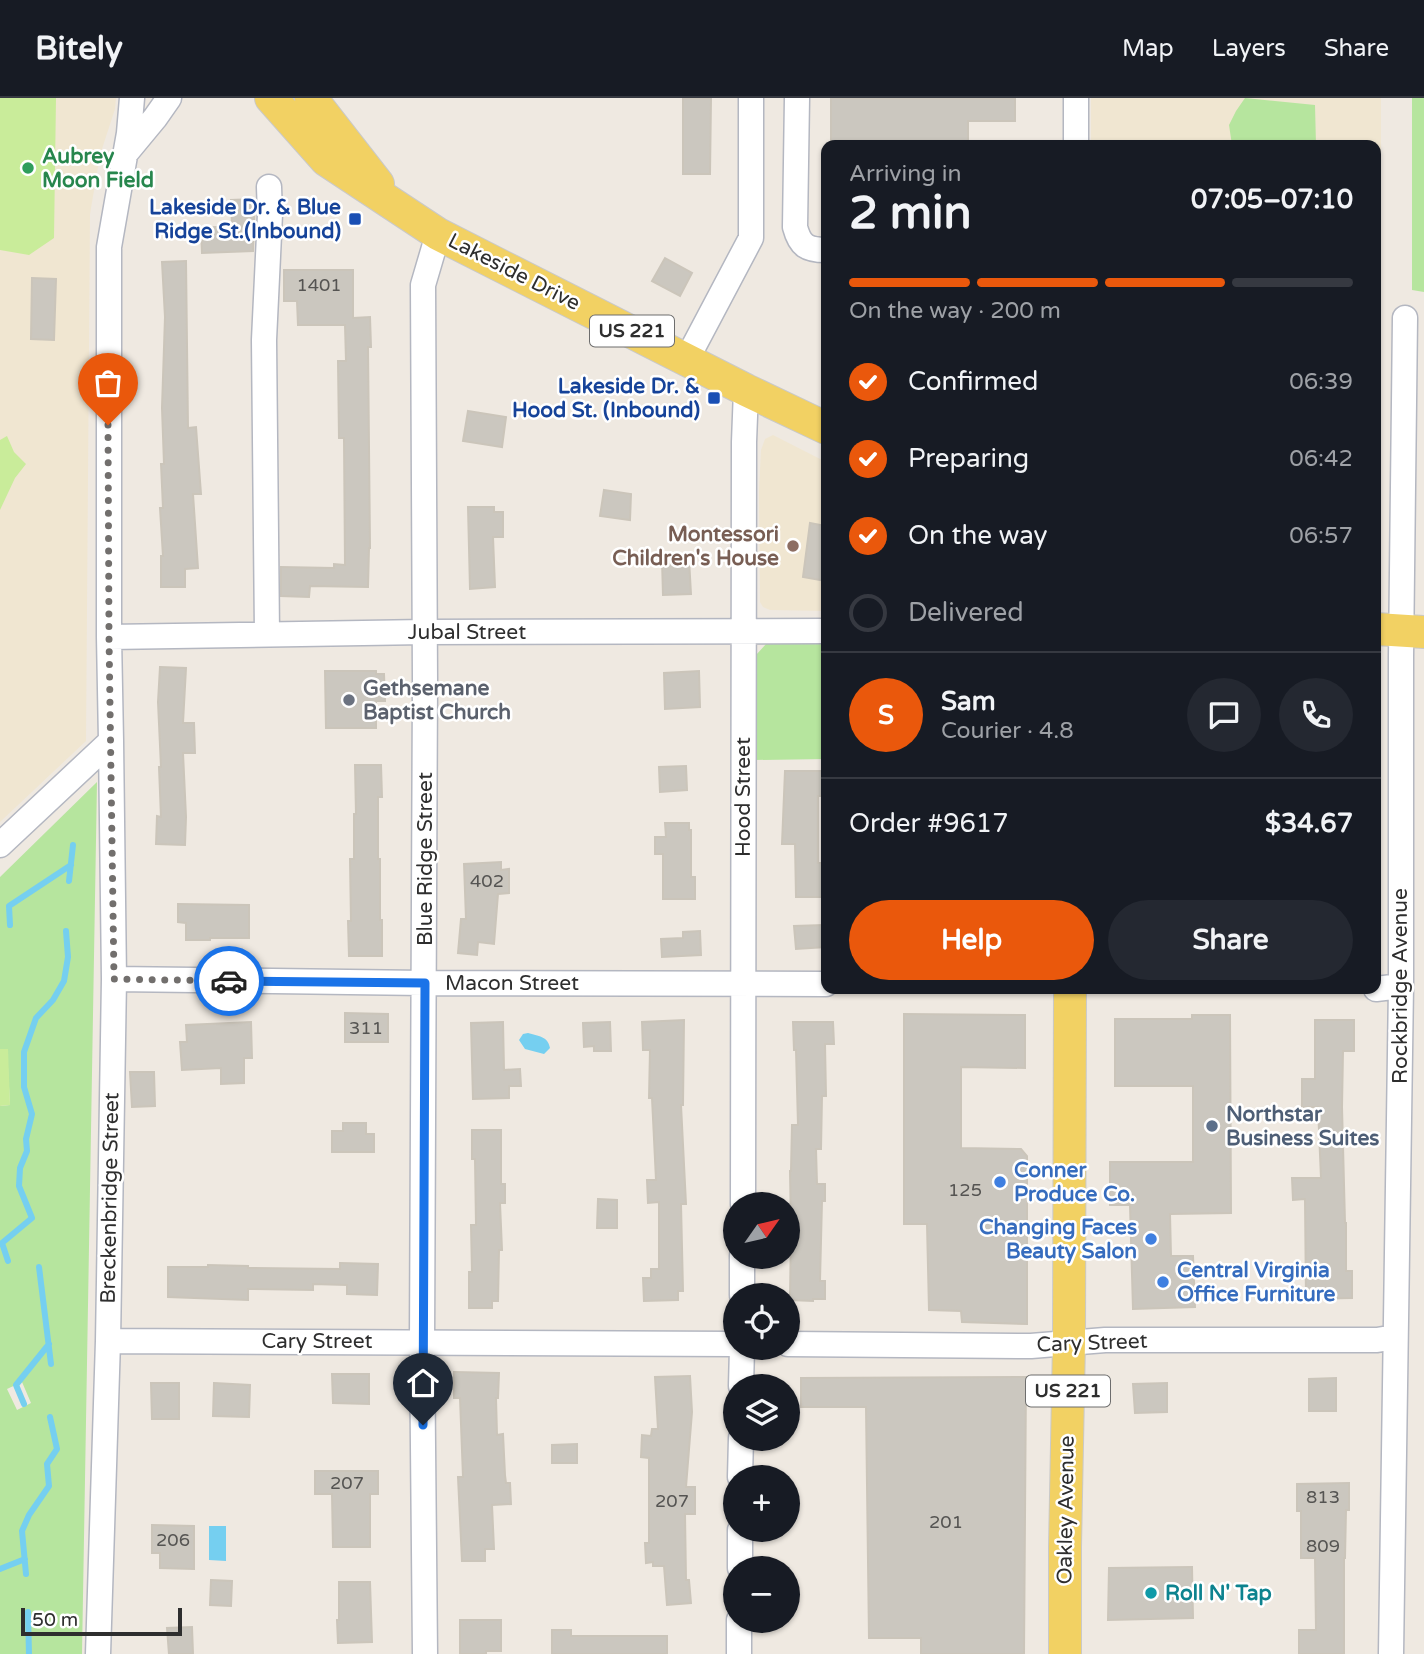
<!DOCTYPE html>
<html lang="en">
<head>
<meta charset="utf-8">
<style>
  :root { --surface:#171b24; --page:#242831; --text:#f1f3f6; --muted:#9ea1a6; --line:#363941; --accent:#ea580c }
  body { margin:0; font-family:"Varela Round",sans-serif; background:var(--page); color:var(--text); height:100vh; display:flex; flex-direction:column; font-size:26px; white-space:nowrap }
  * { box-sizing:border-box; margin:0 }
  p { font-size:23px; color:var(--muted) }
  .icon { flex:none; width:38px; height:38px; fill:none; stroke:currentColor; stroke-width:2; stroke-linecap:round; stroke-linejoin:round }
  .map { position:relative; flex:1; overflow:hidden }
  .details { position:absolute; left:821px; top:42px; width:560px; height:854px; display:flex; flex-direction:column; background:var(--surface); border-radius:14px; box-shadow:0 2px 5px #0004 }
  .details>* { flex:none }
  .needle { width:46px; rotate:56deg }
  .tools { position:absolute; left:723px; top:1094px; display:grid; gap:14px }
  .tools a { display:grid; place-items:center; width:77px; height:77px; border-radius:50%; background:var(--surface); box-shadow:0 2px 5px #0004; font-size:35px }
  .scale { position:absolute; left:21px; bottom:18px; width:161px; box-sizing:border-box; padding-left:7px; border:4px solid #2e2e2e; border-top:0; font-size:19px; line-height:24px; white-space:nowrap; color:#2e2e2e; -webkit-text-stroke:5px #fff; paint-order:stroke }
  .pin { position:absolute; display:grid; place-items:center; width:60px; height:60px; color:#fff; margin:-72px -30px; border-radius:50% 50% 50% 0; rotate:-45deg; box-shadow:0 0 7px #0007 }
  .pin .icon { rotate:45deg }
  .courier { position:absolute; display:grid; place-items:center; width:70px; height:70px; margin:-35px; border:5px solid #1a73e8; border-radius:50%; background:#fff; color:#222; box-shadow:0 2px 9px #0007 }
  .overview em { font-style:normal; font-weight:700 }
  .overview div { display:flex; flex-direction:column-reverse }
  .overview { display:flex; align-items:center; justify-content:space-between; height:119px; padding:0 28px }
  h1 { font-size:46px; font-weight:700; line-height:52px }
  .bar { display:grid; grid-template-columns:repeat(4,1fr); gap:10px 7px; align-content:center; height:84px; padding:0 28px }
  .bar i { height:9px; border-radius:5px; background:var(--line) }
  .bar .current { background:var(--accent) }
  .bar p { grid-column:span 4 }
  .line { display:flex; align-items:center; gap:18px; padding:0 28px; border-top:2px solid var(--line) }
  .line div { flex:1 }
  .round { display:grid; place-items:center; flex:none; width:74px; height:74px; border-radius:37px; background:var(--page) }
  ol { padding:0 28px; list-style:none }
  li { display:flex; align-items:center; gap:21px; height:77px }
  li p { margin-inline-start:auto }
  li .icon { padding:7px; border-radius:50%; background:var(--accent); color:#fff; stroke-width:4 }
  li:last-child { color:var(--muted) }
  li i { width:38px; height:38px; border:4px solid var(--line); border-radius:50% }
  .button { display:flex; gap:14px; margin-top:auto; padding:14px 28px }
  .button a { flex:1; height:80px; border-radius:42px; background:var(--accent); color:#fff; font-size:28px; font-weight:700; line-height:80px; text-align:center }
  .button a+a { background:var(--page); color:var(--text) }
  header { display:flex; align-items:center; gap:42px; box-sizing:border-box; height:98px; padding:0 35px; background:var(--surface); border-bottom:2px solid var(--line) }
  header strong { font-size:33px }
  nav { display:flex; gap:38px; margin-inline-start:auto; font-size:24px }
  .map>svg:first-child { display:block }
  .education { fill:#f0e6d1 }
  .green { fill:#b6e59e; fill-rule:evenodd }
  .pitch { fill:#c9ec9a }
  .water { fill:#75cff0 }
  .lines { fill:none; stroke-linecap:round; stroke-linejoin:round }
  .stream { stroke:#75cff0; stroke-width:6 }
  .building { fill:#cbc7bf; stroke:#cbc5ba; stroke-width:2 }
  .minor-casing { stroke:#b4b7c1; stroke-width:27 }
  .major-casing { stroke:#c9c9c9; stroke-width:34 }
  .minor { stroke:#fff; stroke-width:24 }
  .major { stroke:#f2d163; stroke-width:32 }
  .done { stroke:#726f6d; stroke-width:7; stroke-dasharray:0 12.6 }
  .route { stroke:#1a73e8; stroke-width:9 }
  .leisure-dot { fill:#2e9e5b; stroke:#fff; stroke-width:2.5 }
  .transit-dot { fill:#1a4fb4; stroke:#fff; stroke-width:2.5 }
  .education-dot { fill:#8d6e63; stroke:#fff; stroke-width:2.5 }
  .worship-dot { fill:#6b7280; stroke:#fff; stroke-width:2.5 }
  .service-dot { fill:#5c6f8a; stroke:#fff; stroke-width:2.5 }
  .shop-dot { fill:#3f7fe0; stroke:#fff; stroke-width:2.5 }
  .culture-dot { fill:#0f9aa8; stroke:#fff; stroke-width:2.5 }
  .labels { text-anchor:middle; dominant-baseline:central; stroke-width:5; stroke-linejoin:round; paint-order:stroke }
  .number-label { font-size:18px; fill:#555452 }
  .shield { fill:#fff; stroke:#6d6d6d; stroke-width:2 }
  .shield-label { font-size:19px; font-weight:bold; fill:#2e2e2e }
  .leisure-label { font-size:21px; font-weight:bold; fill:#27864d; stroke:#fff; text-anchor:start }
  .transit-label { font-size:21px; font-weight:bold; fill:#164399; stroke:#fff; text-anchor:end }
  .street-label { font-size:21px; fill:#2e2e2e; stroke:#fff }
  .education-label { font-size:21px; font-weight:bold; fill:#785e54; stroke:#fff; text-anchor:end }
  .worship-label { font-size:21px; font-weight:bold; fill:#5b616d; stroke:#fff; text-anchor:start }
  .service-label { font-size:21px; font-weight:bold; fill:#4e5e75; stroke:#fff; text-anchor:start }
  .shop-label { font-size:21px; font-weight:bold; fill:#366cbe; stroke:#fff; text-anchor:start }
  .culture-label { font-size:21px; font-weight:bold; fill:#0d838f; stroke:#fff; text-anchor:start }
</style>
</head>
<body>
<header>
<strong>Bitely</strong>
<nav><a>Map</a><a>Layers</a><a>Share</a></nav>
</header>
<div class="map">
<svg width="1424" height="1556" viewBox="0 0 1424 1556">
  <rect width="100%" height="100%" fill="#efe9e1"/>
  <path class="education" d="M0,0H116L115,11L100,57L90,116L86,643L0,724Z
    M1091,0H1381V197L1379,504L1376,505V47H1091Z
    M773,337L826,364V513L770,512L763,509L760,504L759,393L761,352L765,341Z"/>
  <path class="green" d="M1245,0L1315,7L1316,47H1232L1229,27L1236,13Z
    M1412,0H1424V194L1412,192Z
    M826,539V661L755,662L756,557L766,546L777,543Z
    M97,684L82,1556H0V1008L10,1007L7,951H0V779ZM22,1284L31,1305L17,1312L7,1291Z"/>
  <path class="pitch" d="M0,0H56L54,140L29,157L0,152Z
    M7,338L14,354L26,366L15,380L0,412V342Z
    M0,951H8L10,1007L0,1008Z"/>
  <path class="water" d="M528,935C538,938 548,938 550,950L544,956L525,951L519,942L523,936Z
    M209,1428H226V1463L209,1462Z"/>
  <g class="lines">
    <path class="stream" d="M69,783L73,747
      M10,827L9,808L71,767
      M8,1163L2,1145L32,1120L19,1088L20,1070L27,1053L26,1041L32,1016L24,989V954L36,920L53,902L64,883L68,859L66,833
      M39,1169L51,1266
      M24,1306L16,1287L49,1246
      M0,1471L25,1461
      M26,1476L22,1433L29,1417L49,1388L47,1366L57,1351L50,1319
      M28,1514L29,1556"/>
  </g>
  <path class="building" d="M683,0H711L710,76H683Z
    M831,0H1015V23H968V47H831Z
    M255,101L253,153L202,155L201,130L232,128L231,102Z
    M665,160L692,175L680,198L652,183Z
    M186,163L188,330L196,329L201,396H193L198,470L185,471V489H161V458H163L160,410H163L161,366H164L162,310L165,219L162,164Z
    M284,172H353V220L370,219L371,249H368L370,450H369L368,489L310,488L309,499L281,498V469L334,470V466L345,467L344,340H339L338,263H346L345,227H298L297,203H284Z
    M32,180L56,181L54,242L31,241Z
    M468,313L506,319L502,349L463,343Z
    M604,392L631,396L630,422L600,418Z
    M468,409H494V414H503V439H493L495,489L470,491Z
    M810,425L826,428V483L803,479Z
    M689,461L691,496L663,497L662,462Z
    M160,569L186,570L183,625H194L195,655H183L186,719L185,747L156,746L157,718L161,719L159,669H161L158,604Z
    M325,573H376V576H384L385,603H376V630H326Z
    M699,573L700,609L665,611L664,575Z
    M355,667H381L382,699H378V761H380V822H382V858H349L348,823H351L350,761H354V716H356Z
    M686,668L687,692L660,694L659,669Z
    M785,673H825V698H818V765H824L825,799H796L795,746H782Z
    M665,725H689V732H691V779H695V801H663V756H655V739H666Z
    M501,764V772L509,771V795L498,796L494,846L478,844L477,857L458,855L461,821H466L464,766Z
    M178,806L249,807V840H210V842H186V825L178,824Z
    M824,827L826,849L796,851L794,828Z
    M700,833L701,857L662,859L661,841L683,840V834Z
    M345,915L388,916V944H345Z
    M904,916L1025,917V970L961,969V1050L1021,1051L1027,1058V1226L962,1224L961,1213L929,1212L927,1126H904Z
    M1192,917H1230L1231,1115L1170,1116L1171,1158H1193L1195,1209L1133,1211L1130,1107H1110V1064H1193V988H1115V921H1192Z
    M684,922L683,1007H681L686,1106H681L683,1193H678V1202L644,1203L643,1180H651V1171H659V1104L648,1105L647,1082H656L652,1000H649L650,952H643L642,924Z
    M1315,922H1354V953H1343L1342,1009L1345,1125H1346V1173H1352V1200L1306,1201L1305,1101L1293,1102L1292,1080H1321L1318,1009H1302V981H1315Z
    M251,924L252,960H244V985L221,986V970L182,972L180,944H187L186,927Z
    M503,924L504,972L520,971L521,988H509V1000L473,1001L471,925Z
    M610,924L611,953H594V948L584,949L583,925Z
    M793,924H833L834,946H825L826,998H822L821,1051H816L817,1086H825V1103H822L820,1183H825V1201H813V1203L790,1202L791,1129L790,1073H791L792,1027H798L796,952H794Z
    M130,974H154L155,1008L132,1009Z
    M343,1025H366V1036H374V1054H332V1033H343Z
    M472,1032H501V1086H505V1105H500L502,1152H499L498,1203H492V1210H469V1174H472L471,1127H476L475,1061H472Z
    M598,1101L617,1102V1130H597Z
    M340,1165L378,1166L377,1197L347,1196V1187L313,1186V1192L248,1191V1202L168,1199V1169H208V1167L248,1168V1170L340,1171Z
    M454,1274L499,1275L498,1300H496L497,1337L503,1336L505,1377L506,1385H510L511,1406L492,1407L494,1451H485V1463H462L458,1379H463L460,1300H454Z
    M332,1276H369V1306L333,1305Z
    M690,1278L692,1314L686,1389H695V1416H685L686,1482H689L691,1505L667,1507L664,1468H653V1464L646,1465L645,1445H649V1360L641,1359L642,1337L651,1338L652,1331H658L655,1279Z
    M1026,1279L1024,1556H921V1540H869L866,1309H801V1280Z
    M1336,1280V1313H1309V1281Z
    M151,1285H179V1321H152Z
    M214,1285L250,1287L249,1319L213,1318Z
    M1167,1285V1314L1135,1315L1133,1286Z
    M577,1346V1365H552V1347Z
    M315,1373H378V1396H370V1449H333L332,1396H315Z
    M1349,1385V1412H1346L1345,1460H1344V1556H1299V1532H1316L1315,1460H1301V1413H1297V1386Z
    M152,1427L194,1428V1471L160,1470V1455H152Z
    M1192,1469L1193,1520L1108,1522L1109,1470Z
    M211,1482L232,1483L231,1508L210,1507Z
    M339,1484H370L372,1544L338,1545L337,1522H339Z
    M460,1522H501V1553H486V1556H460Z
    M192,1529L193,1556H169L167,1530Z
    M552,1532H571V1538H667V1556H552Z"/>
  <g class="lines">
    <g class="minor-casing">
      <path id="minor" d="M797,0L795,129C800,148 807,152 826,152
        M1076,47V0
        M126,55L155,20L169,0
        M687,261L751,140V0
        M267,536L264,242L270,116L269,89
        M109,539L425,534L826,533
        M0,747L111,643L109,539V149L129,35L132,0
        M114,881L424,885L826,886
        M1376,891L1401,888
        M743,1106L744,344L746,292
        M742,1197V1158
        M108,1243L735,1246
        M788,1246L1031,1248L1105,1242H1377L1395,1239
        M741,1288L742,1250
        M740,1379L741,1340
        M740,1470V1432
        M98,1556L108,1243L114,881L111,643
        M425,1556L422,1244L425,583L423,187L438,136
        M739,1556V1522
        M1391,1556L1401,888V558L1405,220"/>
    </g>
    <g class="major-casing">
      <path id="major" d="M271,0L326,62L438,136L746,292L826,330
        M311,0L378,86
        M1376,531L1424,534
        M1065,1556V1449L1069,1244L1070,891"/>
    </g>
    <use href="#minor" class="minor"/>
    <use href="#major" class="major"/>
  </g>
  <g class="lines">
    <path class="done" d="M108,327L109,539L114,881L229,883"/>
    <path class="route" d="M229,883L425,885L423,1327"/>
  </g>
  <circle class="leisure-dot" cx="28" cy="70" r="7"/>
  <g class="transit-dot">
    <rect x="348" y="114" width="14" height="14" rx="3.5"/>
    <rect x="707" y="293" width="14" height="14" rx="3.5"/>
  </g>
  <circle class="education-dot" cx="793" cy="448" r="7"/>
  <circle class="worship-dot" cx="349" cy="602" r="7"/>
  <circle class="service-dot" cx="1212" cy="1028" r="7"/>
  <g class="shop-dot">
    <circle cx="1000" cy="1084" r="7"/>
    <circle cx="1151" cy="1141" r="7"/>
    <circle cx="1163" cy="1184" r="7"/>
  </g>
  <circle class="culture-dot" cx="1151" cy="1495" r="7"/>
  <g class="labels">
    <g class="number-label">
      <text x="319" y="187">1401</text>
      <text x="487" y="783">402</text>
      <text x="366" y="930">311</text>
      <text x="965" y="1092">125</text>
      <text x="347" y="1385">207</text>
      <text x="1323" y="1399">813</text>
      <text x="672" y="1403">207</text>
      <text x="946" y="1424">201</text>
      <text x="173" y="1442">206</text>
      <text x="1323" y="1448">809</text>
    </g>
    <g class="shield">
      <rect x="590" y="217.5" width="84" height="31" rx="5"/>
      <rect x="1026" y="1277.5" width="84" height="31" rx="5"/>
    </g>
    <g class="shield-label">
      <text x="632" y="233">US 221</text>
      <text x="1068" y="1293">US 221</text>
    </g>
    <g class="leisure-label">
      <text x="42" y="58">Aubrey<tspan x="42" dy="24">Moon Field</tspan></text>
    </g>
    <g class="transit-label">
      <text x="341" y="109">Lakeside Dr. &amp; Blue<tspan x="341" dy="24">Ridge St.(Inbound)</tspan></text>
      <text x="700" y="288">Lakeside Dr. &amp;<tspan x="700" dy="24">Hood St. (Inbound)</tspan></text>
    </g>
    <g class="street-label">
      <text transform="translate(514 174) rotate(27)">Lakeside Drive</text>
      <text x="467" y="534">Jubal Street</text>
      <text transform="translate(743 699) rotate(-90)">Hood Street</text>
      <text transform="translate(425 761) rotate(-90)">Blue Ridge Street</text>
      <text x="512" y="885">Macon Street</text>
      <text transform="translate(1400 888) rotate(-90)">Rockbridge Avenue</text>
      <text transform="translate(110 1100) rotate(-89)">Breckenbridge Street</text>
      <text x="317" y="1243">Cary Street</text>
      <text transform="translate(1092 1245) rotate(-2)">Cary Street</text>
      <text transform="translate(1066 1412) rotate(-89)">Oakley Avenue</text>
    </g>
    <g class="education-label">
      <text x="779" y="436">Montessori<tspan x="779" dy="24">Children's House</tspan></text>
    </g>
    <g class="worship-label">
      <text x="363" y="590">Gethsemane<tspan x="363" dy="24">Baptist Church</tspan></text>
    </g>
    <g class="service-label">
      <text x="1226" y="1016">Northstar<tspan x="1226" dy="24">Business Suites</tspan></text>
    </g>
    <g class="shop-label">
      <text x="1014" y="1072">Conner<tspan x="1014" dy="24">Produce Co.</tspan></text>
      <text x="1137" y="1129" text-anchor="end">Changing Faces<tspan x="1137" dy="24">Beauty Salon</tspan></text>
      <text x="1177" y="1172">Central Virginia<tspan x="1177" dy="24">Office Furniture</tspan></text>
    </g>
    <g class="culture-label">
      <text x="1165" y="1495">Roll N' Tap</text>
    </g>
  </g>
</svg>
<div class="tools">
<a><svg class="needle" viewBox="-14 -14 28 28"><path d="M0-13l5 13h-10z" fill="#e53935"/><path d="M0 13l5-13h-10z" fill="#9ea1a6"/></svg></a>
<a><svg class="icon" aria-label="locate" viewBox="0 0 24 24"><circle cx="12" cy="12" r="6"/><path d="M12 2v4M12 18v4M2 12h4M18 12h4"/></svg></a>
<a><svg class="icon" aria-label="layers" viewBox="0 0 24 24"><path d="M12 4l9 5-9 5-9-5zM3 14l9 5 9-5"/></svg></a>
<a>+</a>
<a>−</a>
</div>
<div class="scale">50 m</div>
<div class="pin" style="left:108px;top:327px;background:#ea580c"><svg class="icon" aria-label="bag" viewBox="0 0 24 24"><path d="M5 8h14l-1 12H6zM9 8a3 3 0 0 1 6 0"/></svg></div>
<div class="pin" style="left:423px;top:1327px;background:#1f2937"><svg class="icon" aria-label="home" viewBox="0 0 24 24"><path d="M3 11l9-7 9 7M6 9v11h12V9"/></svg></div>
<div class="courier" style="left:229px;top:883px"><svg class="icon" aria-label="car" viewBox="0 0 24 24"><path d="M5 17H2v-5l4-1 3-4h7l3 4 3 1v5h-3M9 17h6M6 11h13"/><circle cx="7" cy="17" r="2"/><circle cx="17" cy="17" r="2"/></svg></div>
<section class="details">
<div class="overview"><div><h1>2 min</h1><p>Arriving in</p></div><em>07:05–07:10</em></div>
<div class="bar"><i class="current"></i><i class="current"></i><i class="current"></i><i></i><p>On the way · 200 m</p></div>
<ol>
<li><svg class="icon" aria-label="check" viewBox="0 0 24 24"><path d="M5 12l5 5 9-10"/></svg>Confirmed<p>06:39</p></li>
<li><svg class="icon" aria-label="check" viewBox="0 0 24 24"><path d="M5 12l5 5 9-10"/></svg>Preparing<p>06:42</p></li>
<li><svg class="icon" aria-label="check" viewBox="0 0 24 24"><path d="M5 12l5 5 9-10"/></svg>On the way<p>06:57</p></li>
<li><i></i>Delivered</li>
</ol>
<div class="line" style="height:126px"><b class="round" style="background:var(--accent);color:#fff">S</b><div><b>Sam</b><p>Courier · 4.8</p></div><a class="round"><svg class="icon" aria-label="chat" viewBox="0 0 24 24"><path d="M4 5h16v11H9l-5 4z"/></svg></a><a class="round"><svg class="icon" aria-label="phone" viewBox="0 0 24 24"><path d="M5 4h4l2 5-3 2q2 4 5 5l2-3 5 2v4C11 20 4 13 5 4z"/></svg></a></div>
<div class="line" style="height:91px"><div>Order #9617</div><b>$34.67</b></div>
<div class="button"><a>Help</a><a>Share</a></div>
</section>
</div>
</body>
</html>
